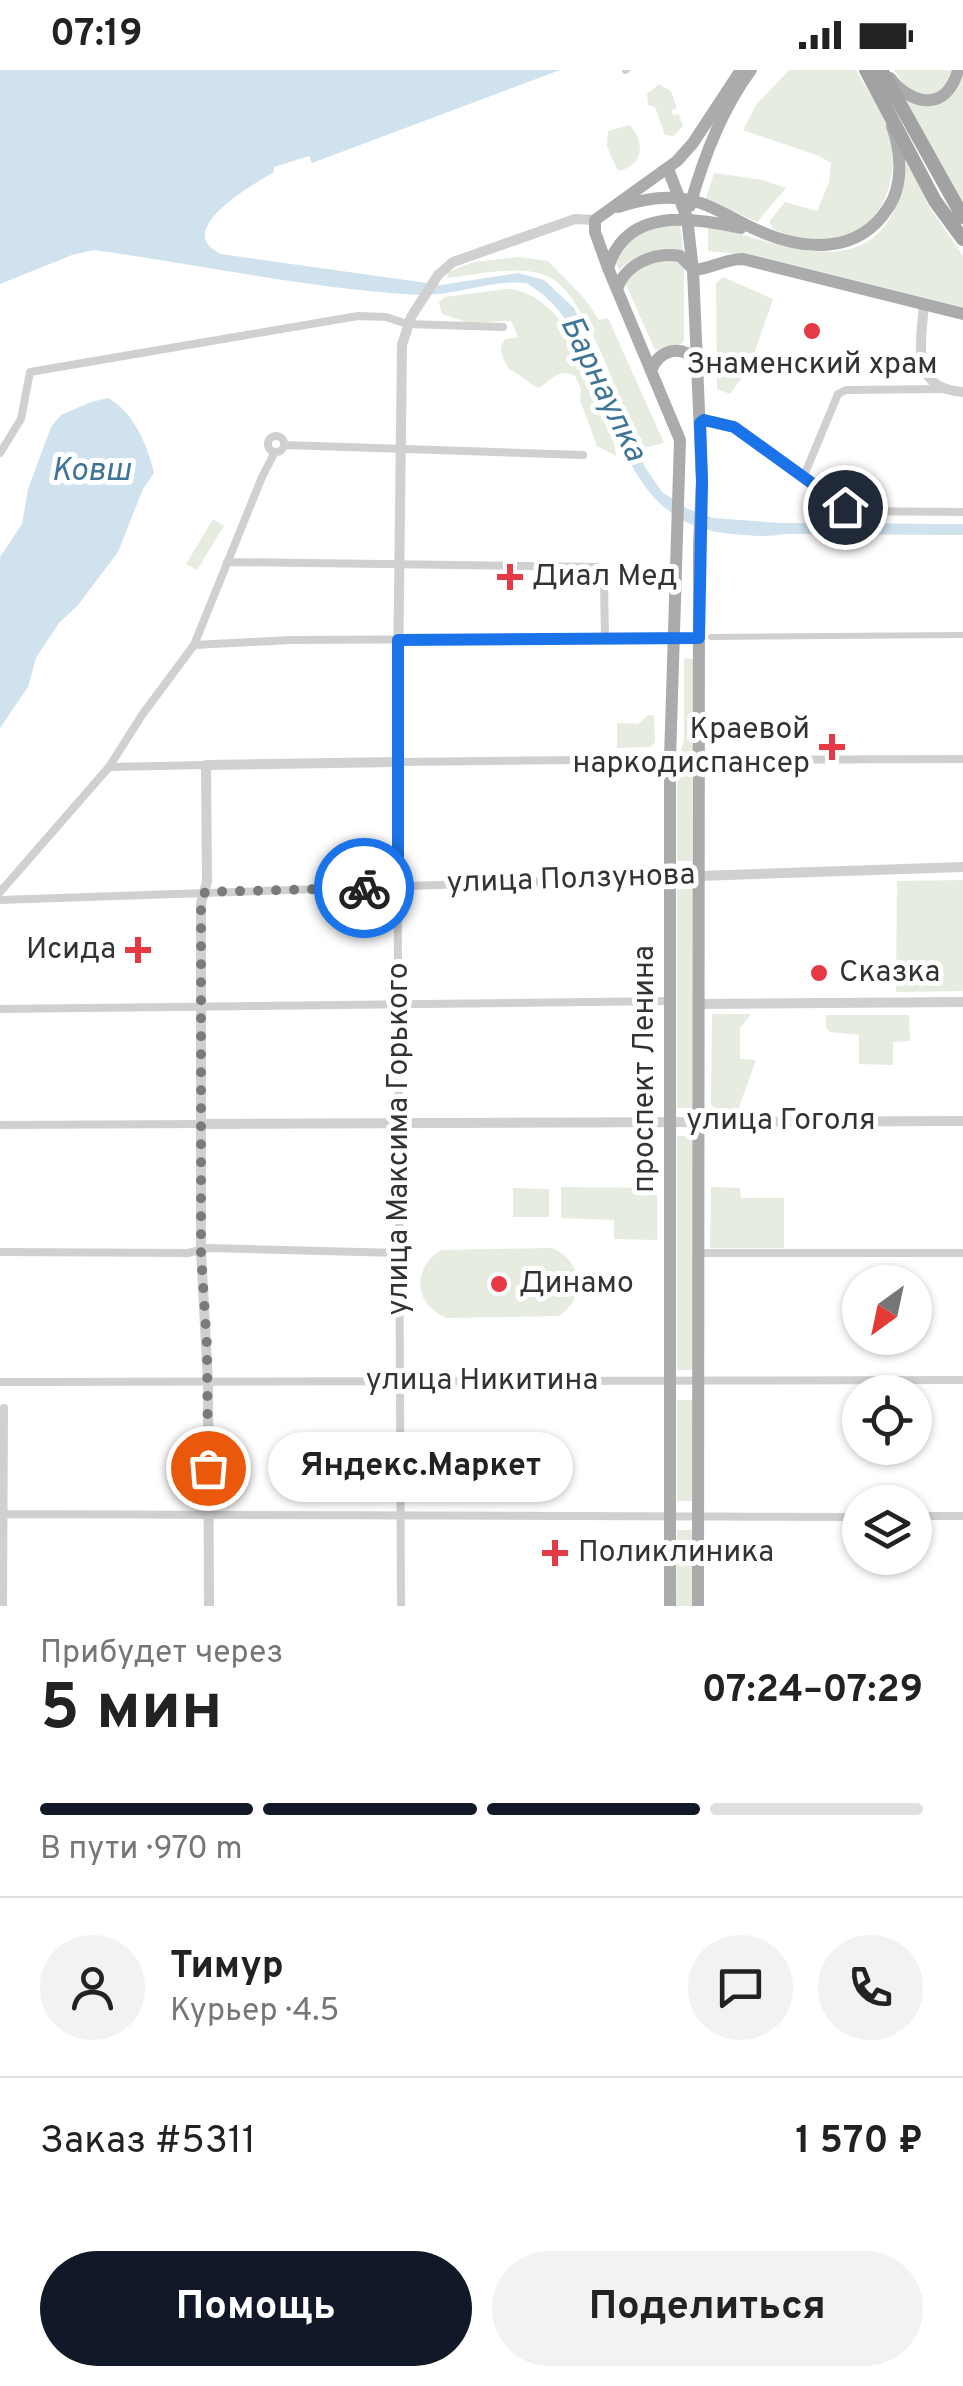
<!DOCTYPE html>
<html lang="ru">
<head>
<meta charset="utf-8">
<style>
  :root { --surface:#fff; --page:#f2f2f2; --text:#222; --muted:#767676; --line:#e0e0e0; --accent:#111827 }
  body { margin:0; font-family:Overpass,sans-serif; background:var(--page); color:var(--text); height:100vh; display:flex; flex-direction:column; font-size:38px; white-space:nowrap }
  * { box-sizing:border-box; margin:0 }
  p { font-size:32px; color:var(--muted) }
  .icon { flex:none; width:55px; height:55px; fill:none; stroke:currentColor; stroke-width:2; stroke-linecap:round; stroke-linejoin:round }
  .map { position:relative; height:1536px; overflow:hidden }
  .details { display:flex; flex-direction:column; background:var(--surface); flex:1 }
  .details>* { flex:none }
  .needle { width:65px; rotate:213deg }
  .controls { position:absolute; left:842px; top:1195px; display:grid; gap:20px }
  .controls a { display:grid; place-items:center; width:90px; height:90px; border-radius:50%; background:var(--surface); box-shadow:0 2px 8px #0004; font-size:50px }
  .pin { position:absolute; display:grid; place-items:center; width:85px; height:85px; color:#fff; margin:-42px; border:5px solid #fff; border-radius:50%; box-shadow:0 2px 10px #0007 }
  .courier { position:absolute; display:grid; place-items:center; width:100px; height:100px; margin:-50px; border:8px solid #1a73e8; border-radius:50%; background:#fff; color:#222; box-shadow:0 2px 12px #0007 }
  .bubble { position:absolute; height:70px; border-radius:35px; background:var(--surface); box-shadow:0 2px 8px #0004; font-size:32px; font-weight:700; line-height:70px; text-align:center }
  .overview em { font-style:normal; font-weight:700 }
  .overview div { display:flex; flex-direction:column-reverse }
  .overview { display:flex; align-items:center; justify-content:space-between; height:170px; padding:0 40px }
  h1 { font-size:65px; font-weight:700; line-height:75px }
  .bar { display:grid; grid-template-columns:repeat(4,1fr); gap:15px 10px; align-content:center; height:120px; padding:0 40px }
  .bar i { height:12px; border-radius:8px; background:var(--line) }
  .bar .on { background:var(--accent) }
  .bar p { grid-column:span 4 }
  .line { display:flex; align-items:center; gap:25px; padding:0 40px; border-top:2px solid var(--line) }
  .line div { flex:1 }
  .round { display:grid; place-items:center; flex:none; width:105px; height:105px; border-radius:52px; background:var(--page) }
  .action { display:flex; gap:20px; margin-top:auto; padding:20px 40px }
  .action a { flex:1; height:115px; border-radius:60px; background:var(--accent); color:#fff; font-size:40px; font-weight:700; line-height:115px; text-align:center }
  .action a+a { background:var(--page); color:var(--text) }
  .status { display:flex; justify-content:space-between; align-items:center; height:70px; padding:0 50px; background:var(--surface); direction:ltr }
  .status svg { height:28px; fill:currentColor }
  .map>svg:first-child { display:block }
  .green { fill:#e6ecdf }
  .water { fill:#cfe2ee }
  .lines { fill:none; stroke-linecap:round; stroke-linejoin:round }
  .pedestrian { stroke:#d0d0d0; stroke-width:6 }
  .minor { stroke:#d0d0d0; stroke-width:8 }
  .tertiary { stroke:#d0d0d0; stroke-width:10 }
  .primary { stroke:#ababab; stroke-width:12 }
  .trunk { stroke:#a2a2a2; stroke-width:14 }
  .done { stroke:#7a7a7a; stroke-width:10; stroke-dasharray:0 18 }
  .route { stroke:#1a73e8; stroke-width:12 }
  .poi-dot { fill:#e63946; stroke:#fff; stroke-width:4 }
  .labels { text-anchor:middle; dominant-baseline:central; stroke-width:10; stroke-linejoin:round; paint-order:stroke }
  .poi-label { font-size:30px; fill:#333; stroke:#fff; text-anchor:start }
  .street-label { font-size:30px; fill:#333; stroke:#fff }
  .water-label { font-size:32px; font-style:italic; fill:#3f7597; stroke:#fff }
</style>
</head>
<body>
<div class="status"><b>07:19</b><svg viewBox="0 0 49 12"><path d="M0 12V9h3v3zM5 12V6h3v6zM10 12V3h3v9zM15 12V0h3v12zM26 1h20v11H26zM47 4h2v5h-2z"/></svg></div>
<div class="map">
<svg width="963" height="1536" viewBox="0 0 963 1536">
  <rect width="100%" height="100%" fill="#fff"/>
  <path class="green" d="M789,0H856C867,20 883,41 889,63C902,109 881,165 827,171C809,173 790,166 773,159L769,152L785,132L817,141L829,112L831,93L819,86L743,60L756,35Z
    M894,0H951L945,18L929,26L910,22Z
    M963,0V137L901,26L930,34Z
    M659,14L671,21L677,38L672,40L673,45L679,44L683,56L674,66L665,65L655,37L648,35L647,24Z
    M630,55C646,74 643,96 618,101L607,77L608,61Z
    M905,82L928,135L963,186V239L740,184L708,181V156C767,167 862,218 896,136C902,120 902,99 905,82Z
    M714,103L763,110L786,118L757,152L706,128Z
    M680,154L684,186C664,180 633,184 619,200L615,190C630,160 650,160 680,154Z
    M519,187L548,191L584,228L599,250L608,248L664,373L639,379C623,339 588,231 553,209C525,192 477,205 447,208L448,202L474,192Z
    M667,188L677,190L684,199V271L680,275L655,280L624,210L626,203Z
    M723,207L773,229L754,284L749,283L741,303L744,305L730,324L717,319L716,213Z
    M506,219C538,220 562,248 576,276C585,292 584,312 592,329C600,348 615,364 616,386L597,376L580,330L581,319L575,306C559,298 552,309 539,318C527,313 521,304 509,299C503,289 497,280 505,269L518,267L511,251L469,253L442,244L439,232L445,227Z
    M213,449L224,456L197,500L186,494Z
    M684,588L693,589L694,691H678L684,670Z
    M648,645H654L655,672L650,677L617,678V653L638,654Z
    M677,702H692V791H677Z
    M963,810V921L896,922L897,811Z
    M677,819H694L693,1038H677Z
    M712,944H751L740,958V989L756,990L738,1040H716L711,1034Z
    M826,945H909L910,971L893,972V995L859,994V965L830,962L826,957Z
    M677,1066H693V1300H677Z
    M561,1117L657,1118V1170L614,1169V1150L561,1148Z
    M711,1117L740,1118L741,1128H784V1178H710Z
    M513,1118L549,1119V1147H513Z
    M552,1178C583,1191 587,1227 559,1246L447,1248C414,1235 411,1199 441,1180Z
    M677,1330H695V1431H677Z
    M677,1460H694V1536H676Z"/>
  <path class="water" d="M0,0H560L312,93L309,86L274,97V102C254,114 170,161 221,184L441,215L518,203L544,210L574,238L645,397L662,422L688,439L713,448L780,453L963,454V465L786,464C767,467 750,466 732,464C592,453 625,268 526,213C492,209 456,226 420,225C311,219 202,195 94,180L72,185L0,214Z
    M108,328C133,341 148,376 154,403L143,419L118,482L78,535L59,553L36,588L28,617L0,658V487L22,454L28,419L51,357L61,345L91,332Z"/>
  <g class="lines">
    <path class="pedestrian" d="M625,1L627,0
      M711,567L963,565"/>
    <path class="minor" d="M699,353L713,350L735,357L842,436L854,441L963,442
      M268 374a8 8 0 1 1 16 0a8 8 0 1 1-16 0Z
      M285,375L583,385
      M0,383L21,349L30,302L358,246L386,247L407,254L503,257
      M803,408L838,324L846,320L942,319
      M227,492L597,497L604,511L605,568
      M194,575L291,570L672,568
      M699,690L963,689
      M109,697L206,695
      M0,822L109,697L142,645L194,575L262,407L275,382
      M0,830L670,807
      M0,939L670,931
      M0,1055L202,1054
      M0,1182L188,1183L209,1178L399,1183
      M699,1183H963
      M0,1312L963,1310
      M0,1444L860,1447
      M915,1446H963
      M3,1536L4,1338
      M401,1536L397,692L670,689"/>
    <path class="tertiary" d="M924,234C921,274 910,319 963,322
      M670,807L963,797
      M699,934L963,932
      M202,1054L963,1051
      M209,1536L208,1312L201,1181V833L207,812L206,695L397,692L402,275L411,247L438,205L453,192L575,149L595,150"/>
    <path class="primary" d="M890,8C913,37 947,41 958,0
      M668,99L687,148L693,200L702,411L699,475L698,1536
      M690,136C703,89 721,40 751,0
      M618,137C642,129 669,124 694,131C717,137 736,151 757,160C804,181 858,185 888,138C904,115 901,81 892,56
      M608,198C626,137 691,147 741,158
      M693,200C711,199 724,189 743,189L963,244
      M617,220C624,195 654,181 680,186L692,198
      M651,301C659,279 681,274 697,291
      M670,1536V689L680,370L608,198L595,162V150L677,91L693,73L741,0"/>
    <path class="trunk" d="M866,0L935,131L963,169
      M881,0L963,147"/>
  </g>
  <g class="lines">
    <path class="done" d="M208,1398L207,1276L201,1182V833L205,822L364,818"/>
    <path class="route" d="M364,818L398,817V570L699,568L702,411L700,353L704,350L734,357L845,437"/>
  </g>
  <g class="poi-dot">
    <circle cx="812" cy="261" r="10"/>
    <path d="M505 492h10v10h10v10h-10v10h-10v-10h-10v-10h10z"/>
    <path d="M827 662h10v10h10v10h-10v10h-10v-10h-10v-10h10z"/>
    <path d="M133 865h10v10h10v10h-10v10h-10v-10h-10v-10h10z"/>
    <circle cx="819" cy="903" r="10"/>
    <circle cx="499" cy="1214" r="10"/>
    <path d="M550 1468h10v10h10v10h-10v10h-10v-10h-10v-10h10z"/>
  </g>
  <g class="labels">
    <g class="poi-label">
      <text x="812" y="295" text-anchor="middle">Знаменский храм</text>
      <text x="532" y="507">Диал Мед</text>
      <text x="810" y="660" text-anchor="end">Краевой<tspan x="810" dy="34">наркодиспансер</tspan></text>
      <text x="116" y="880" text-anchor="end">Исида</text>
      <text x="839" y="903">Сказка</text>
      <text x="519" y="1214">Динамо</text>
      <text x="578" y="1483">Поликлиника</text>
    </g>
    <g class="street-label">
      <text transform="translate(571 810) rotate(-2)">улица Ползунова</text>
      <text transform="translate(645 999) rotate(-90)">проспект Ленина</text>
      <text x="781" y="1051">улица Гоголя</text>
      <text transform="translate(399 1069) rotate(-90)">улица Максима Горького</text>
      <text x="482" y="1311">улица Никитина</text>
    </g>
    <g class="water-label">
      <text transform="translate(602 319) rotate(64)">Барнаулка</text>
      <text x="91" y="402">Ковш</text>
    </g>
  </g>
</svg>
<div class="controls">
<a><svg class="needle" viewBox="-14 -14 28 28"><path d="M0-13l5 13h-10z" fill="#e53935"/><path d="M0 13l5-13h-10z" fill="#767676"/></svg></a>
<a><svg class="icon" aria-label="locate" viewBox="0 0 24 24"><circle cx="12" cy="12" r="6"/><path d="M12 2v4M12 18v4M2 12h4M18 12h4"/></svg></a>
<a><svg class="icon" aria-label="layers" viewBox="0 0 24 24"><path d="M12 4l9 5-9 5-9-5zM3 14l9 5 9-5"/></svg></a>
</div>
<div class="pin" style="left:208px;top:1398px;background:#ea580c"><svg class="icon" aria-label="bag" viewBox="0 0 24 24"><path d="M5 8h14l-1 12H6zM9 8a3 3 0 0 1 6 0"/></svg></div>
<div class="pin" style="left:845px;top:437px;background:#1f2937"><svg class="icon" aria-label="home" viewBox="0 0 24 24"><path d="M3 11l9-7 9 7M6 9v11h12V9"/></svg></div>
<div class="courier" style="left:364px;top:818px"><svg class="icon" aria-label="bike" viewBox="0 0 24 24"><circle cx="6" cy="16" r="4"/><circle cx="18" cy="16" r="4"/><path d="M6 16l4-8h5l3 8M10 8l3 8H6M13 5h3"/></svg></div>
<div class="bubble" style="left:268px;top:1362px;width:305px">Яндекс.Маркет</div>
</div>
<section class="details">
<div class="overview"><div><h1>5 мин</h1><p>Прибудет через</p></div><em>07:24–07:29</em></div>
<div class="bar"><i class="on"></i><i class="on"></i><i class="on"></i><i></i><p>В пути · 970 m</p></div>
<div class="line" style="height:180px"><a class="round"><svg class="icon" aria-label="person" viewBox="0 0 24 24"><circle cx="12" cy="8" r="4"/><path d="M4 21q1-7 8-7t8 7"/></svg></a><div><b>Тимур</b><p>Курьер · 4.5</p></div><a class="round"><svg class="icon" aria-label="chat" viewBox="0 0 24 24"><path d="M4 5h16v11H9l-5 4z"/></svg></a><a class="round"><svg class="icon" aria-label="phone" viewBox="0 0 24 24"><path d="M5 4h4l2 5-3 2q2 4 5 5l2-3 5 2v4C11 20 4 13 5 4z"/></svg></a></div>
<div class="line" style="height:130px"><div>Заказ #5311</div><b>1 570 ₽</b></div>
<div class="action"><a>Помощь</a><a>Поделиться</a></div>
</section>
</body>
</html>
